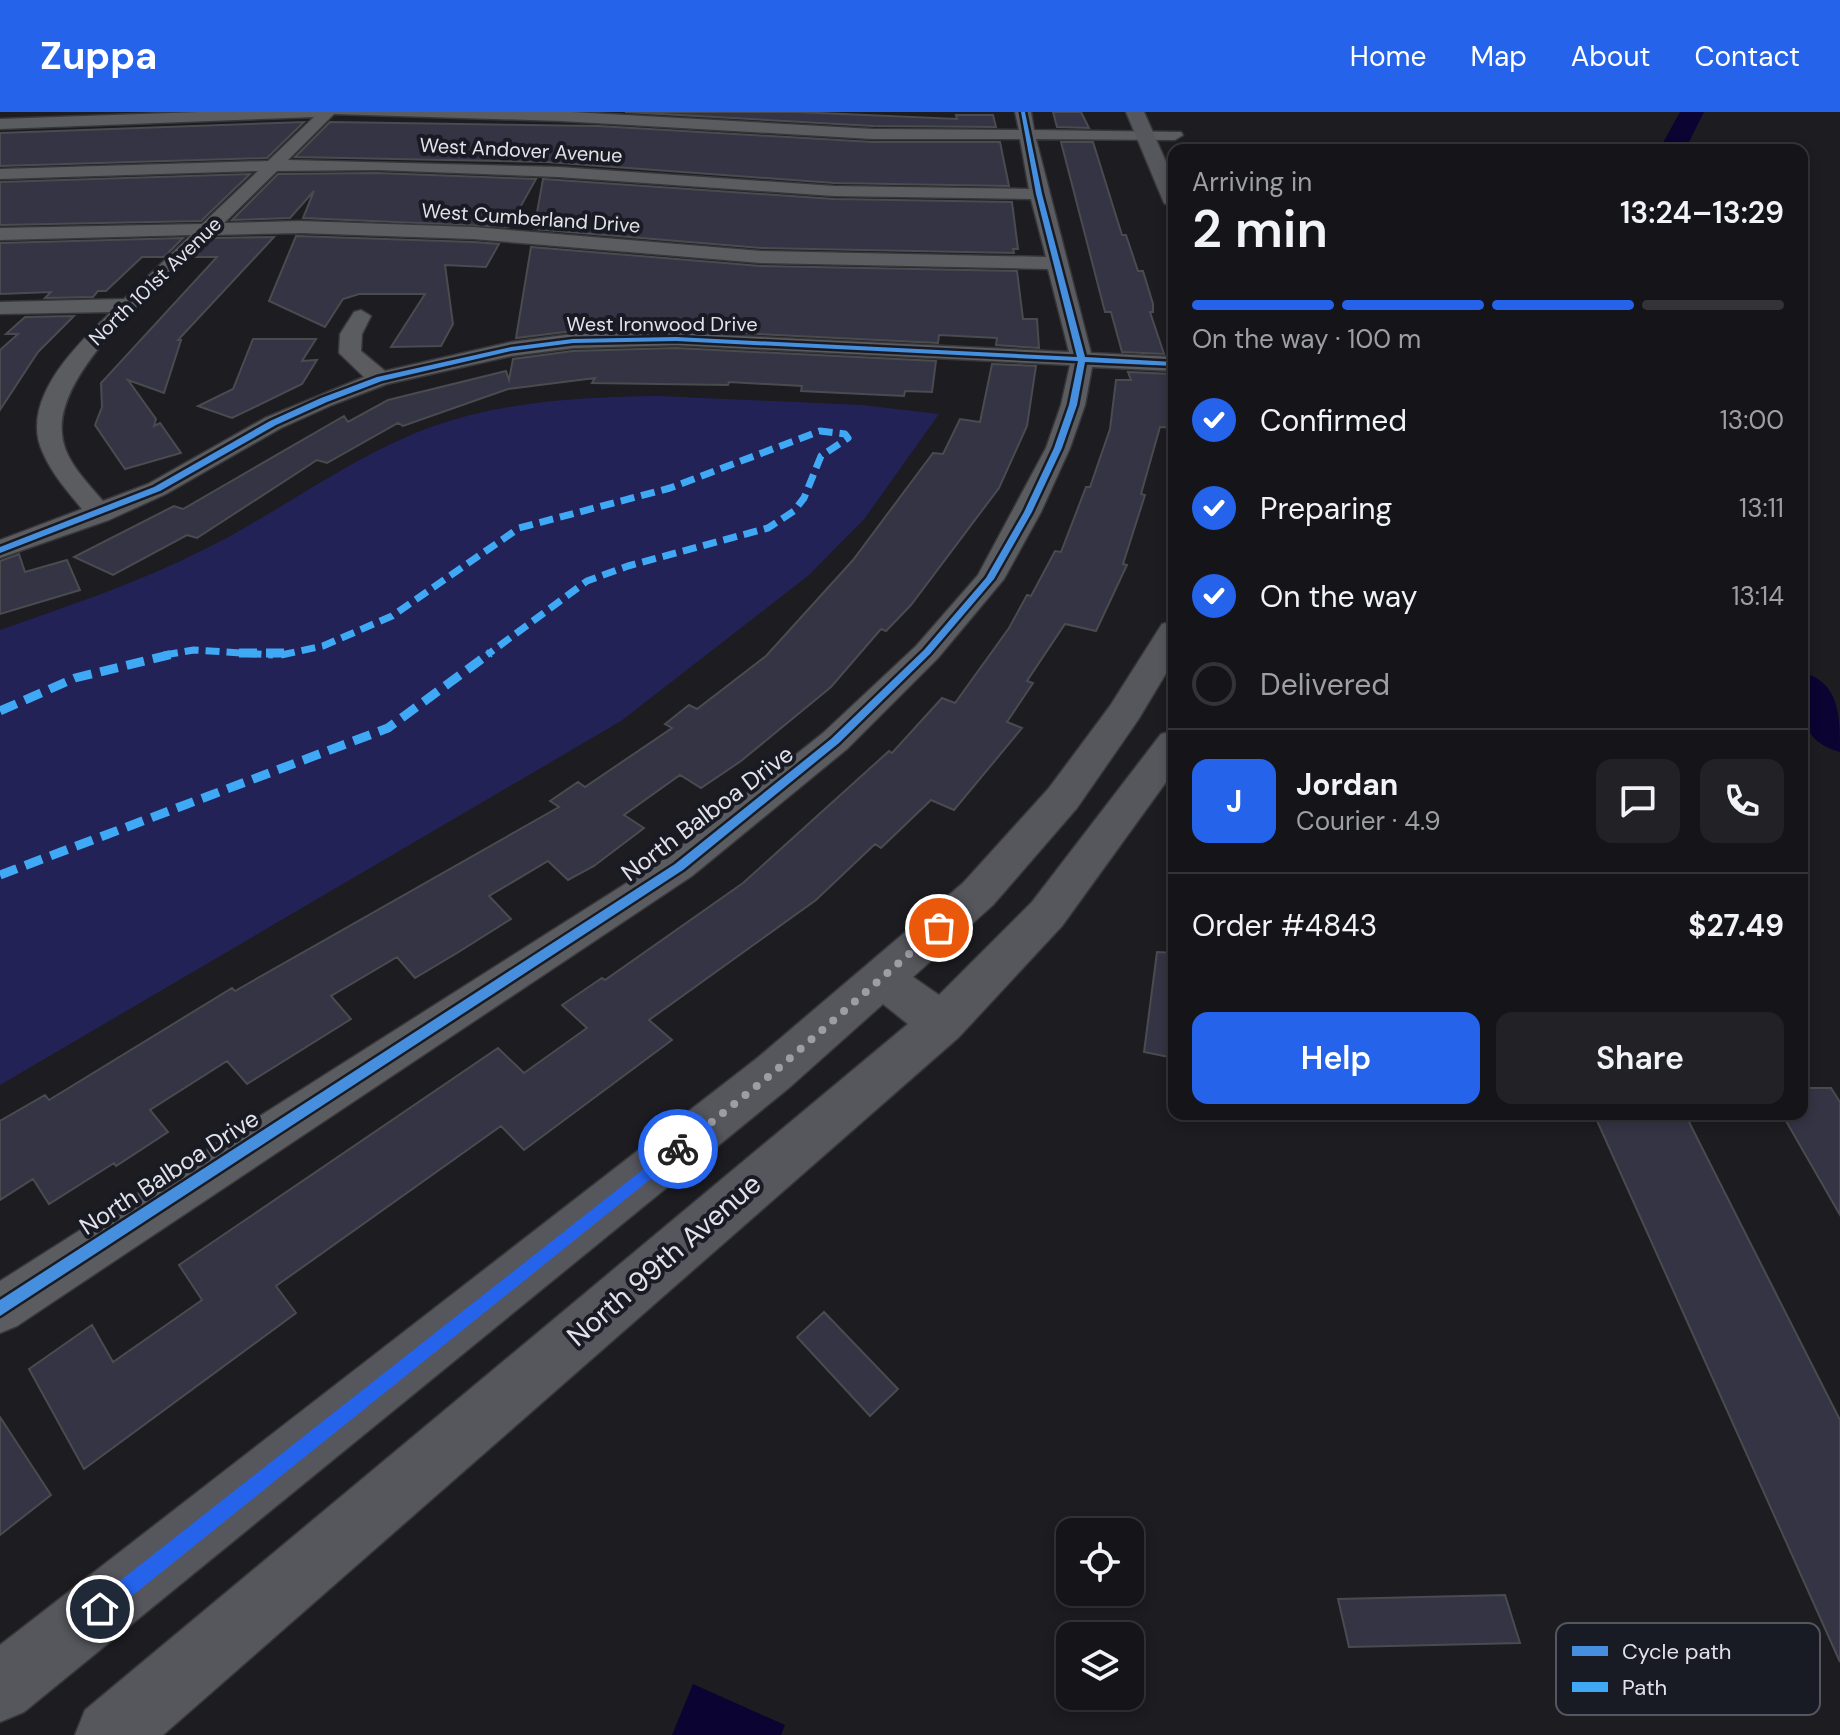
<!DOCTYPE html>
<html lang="en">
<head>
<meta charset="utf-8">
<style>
  :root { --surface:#151519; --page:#222226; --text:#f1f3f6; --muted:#9d9fa2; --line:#343438; --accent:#2563eb }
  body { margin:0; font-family:"DM Sans",sans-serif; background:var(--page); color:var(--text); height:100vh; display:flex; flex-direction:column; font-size:30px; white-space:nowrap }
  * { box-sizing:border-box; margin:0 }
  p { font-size:26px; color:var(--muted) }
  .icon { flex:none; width:44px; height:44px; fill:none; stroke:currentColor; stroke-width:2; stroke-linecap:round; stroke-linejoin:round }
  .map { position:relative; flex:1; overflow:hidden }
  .panel { position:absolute; left:1168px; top:32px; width:640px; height:976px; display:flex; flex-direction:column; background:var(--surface); border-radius:16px; box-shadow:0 4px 12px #0003,0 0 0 2px var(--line) }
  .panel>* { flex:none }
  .buttons { position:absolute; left:1056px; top:1406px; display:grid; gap:16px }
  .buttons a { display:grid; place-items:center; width:88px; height:88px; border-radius:16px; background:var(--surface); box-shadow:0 4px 12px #0003,0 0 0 2px var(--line); font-size:40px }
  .pin { position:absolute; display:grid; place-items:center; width:68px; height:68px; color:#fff; margin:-34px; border:4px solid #fff; border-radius:50%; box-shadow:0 2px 8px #0007 }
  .courier { position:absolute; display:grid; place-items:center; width:80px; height:80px; margin:-40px; border:6px solid #2563eb; border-radius:50%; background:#fff; color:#222; box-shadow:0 2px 10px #0007 }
  .head em { font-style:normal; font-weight:600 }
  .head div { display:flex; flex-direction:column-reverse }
  .head { display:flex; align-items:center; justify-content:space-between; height:136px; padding:0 24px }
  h1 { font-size:52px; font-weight:600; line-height:60px }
  .bar { display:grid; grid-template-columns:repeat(4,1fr); gap:12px 8px; align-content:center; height:96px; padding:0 24px }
  .bar i { height:10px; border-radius:6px; background:var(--line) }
  .bar .current { background:var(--accent) }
  .bar p { grid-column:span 4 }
  .line { display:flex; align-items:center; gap:20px; padding:0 24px; border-top:2px solid var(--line) }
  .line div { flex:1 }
  .round { display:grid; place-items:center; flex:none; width:84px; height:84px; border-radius:16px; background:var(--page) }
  ol { padding:0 24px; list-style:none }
  li { display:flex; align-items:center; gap:24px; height:88px }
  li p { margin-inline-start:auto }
  li .icon { padding:8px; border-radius:50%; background:var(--accent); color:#fff; stroke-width:4 }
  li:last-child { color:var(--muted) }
  li i { width:44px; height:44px; border:4px solid var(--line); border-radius:50% }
  .button { display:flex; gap:16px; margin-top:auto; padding:16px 24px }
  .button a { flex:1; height:92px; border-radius:16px; background:var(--accent); color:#fff; font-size:32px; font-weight:600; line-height:92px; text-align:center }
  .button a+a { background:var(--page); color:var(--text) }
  header { display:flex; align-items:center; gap:48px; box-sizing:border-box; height:112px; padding:0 40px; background:var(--accent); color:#fff }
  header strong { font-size:38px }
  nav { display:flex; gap:44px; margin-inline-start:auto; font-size:28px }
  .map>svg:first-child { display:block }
  .green { fill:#232257 }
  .water { fill:#0b0331 }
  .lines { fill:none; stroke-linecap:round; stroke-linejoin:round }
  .river { fill:#0b0331; fill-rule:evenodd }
  .building { fill:#343445; stroke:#4a4b4f; stroke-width:2 }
  .minor-casing { stroke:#37373a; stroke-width:3 }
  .secondary-casing { stroke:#37373a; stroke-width:3 }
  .minor { fill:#5b5c60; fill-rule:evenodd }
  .secondary { fill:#56575d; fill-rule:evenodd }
  .quiet-far2 { stroke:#3fa9f5; stroke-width:6; stroke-dasharray:11 6; stroke-linecap:butt }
  .quiet-far1 { stroke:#3fa9f5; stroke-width:7; stroke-dasharray:14 7; stroke-linecap:butt }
  .quiet { stroke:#3fa9f5; stroke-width:9; stroke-dasharray:18 9; stroke-linecap:butt }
  .cycleway-casing { stroke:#191b24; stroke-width:5 }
  .cycleway { fill:#468fdf; fill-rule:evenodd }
  .route { fill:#2563eb }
  .done { stroke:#9d9da3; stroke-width:8; stroke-dasharray:0 14.4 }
  .labels { text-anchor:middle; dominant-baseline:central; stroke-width:8; stroke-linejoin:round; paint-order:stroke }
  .far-street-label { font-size:20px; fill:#e2e3e9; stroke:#191b24 }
  .street-label { font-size:24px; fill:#e2e3e9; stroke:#191b24 }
  .near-street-label { font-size:28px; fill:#e2e3e9; stroke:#191b24 }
  .key { fill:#191b24; stroke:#55575f; stroke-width:2 }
  .key-label { font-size:22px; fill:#e2e3e9 }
</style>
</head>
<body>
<header>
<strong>Zuppa</strong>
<nav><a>Home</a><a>Map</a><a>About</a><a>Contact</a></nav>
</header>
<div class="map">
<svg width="1840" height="1623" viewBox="0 0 1840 1623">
  <rect width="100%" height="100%" fill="#1c1c21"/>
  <path class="green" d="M659,284L862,293L939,302L865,406L809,463L621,609L0,973V518C68,494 138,471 203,438C272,404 334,357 404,326C484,290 573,285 659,284Z"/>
  <path class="water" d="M693,1572L785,1613L781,1623H672Z"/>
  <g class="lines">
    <path class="river" d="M1680,0H1704L1685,38H1659Z
      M1802,560C1840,571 1840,603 1840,640C1797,628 1802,597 1802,560Z"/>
  </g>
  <path class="building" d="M625,0H797L957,7L956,3H993L996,15L873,14Z
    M1053,0H1081L1089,16L1057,15Z
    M304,10L267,46L0,54V21Z
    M330,10L598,14L873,30H1000L1009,74L834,71L546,50L295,45Z
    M1061,30H1093L1122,123H1126L1138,159H1143L1153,192V200H1150L1164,242L1122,240L1111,200H1105Z
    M377,61L536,67L509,115L303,106L314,79L290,106L232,108L278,62Z
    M250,62L201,109L0,113V70Z
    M543,67L834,87L1012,90L1018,137H1013L1014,141L761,136L534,117Z
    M296,124L473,130L499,132L486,155L445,153L453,212L441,234L391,235L425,182H359L343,187L325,215L269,189Z
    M274,125L178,228H181L164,281L128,268L156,307L154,314L160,311L181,341L125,357L95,313L102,295L101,271L217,145H193L213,126Z
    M183,126L164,145H142L106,179H98L93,185L45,186L51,180L0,182V131Z
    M531,135L761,154L1017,159L1023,207H1037L1039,236L996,233L997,226L939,223L938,231L676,218L573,219L516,226Z
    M74,204L38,240L0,298V238L18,222H6L25,205Z
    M253,227H316L302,249L317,248L302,272L232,306L198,294L233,277Z
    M676,236L936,249L932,280L905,279L904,284L801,279L802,274L729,270L728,273L592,271L595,266L508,277L403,314L398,311L327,351L317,348L197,426L187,423L113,463L74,445L174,394L183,397L344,304L348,310L388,288L506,259L509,268L513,247L573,239Z
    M992,252L1036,254L1027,314L999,376L911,493L886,519L881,517L831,575L741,649L701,676L680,663L624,703L644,716L594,754L568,768L548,749L489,784L511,807L457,841L415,866L397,845L331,884L351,907L247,972L227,949L150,998L168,1020L116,1054L114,1051L49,1092L33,1067L0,1088V1009L45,983L49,988L232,876L235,879L559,695L550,689L578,670L585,675L672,616L665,612L689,593L697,597L766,544L853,448L933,341L943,342L960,307L980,310Z
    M1128,260L1171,262L1174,316L1160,315L1141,382L1145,383L1123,452L1127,453L1096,519L1065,512L1027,569L1033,571L1007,610L1022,616L954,698L931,688L881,736L875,732L816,788L649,908L672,928L524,1038L501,1014L276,1174L296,1201L84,1357L29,1257L92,1213L113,1250L202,1188L179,1153L498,936L524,961L587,916L562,893L602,866L605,868L743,771L889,639L892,641L942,586L955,591L1009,516L1027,483L1031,484L1055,439L1061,440L1086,375H1090L1110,317L1116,268H1131Z
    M19,442L25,460L67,448L80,478L0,502V449Z
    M1157,840L1174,841V946L1144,940Z
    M1802,976H1831L1840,990V1103L1782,1002H1802Z
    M1594,1002H1685L1840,1308V1550Z
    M824,1200L898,1277L870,1304L797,1225Z
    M0,1305L51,1383L0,1423Z
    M1505,1483L1520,1531L1349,1535L1338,1487Z"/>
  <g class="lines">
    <g class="minor-casing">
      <path id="minor" d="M199,0H572L873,17L1019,18L1015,0H1031L1034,18L1181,20L1183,23L1175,28L1036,27L1091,241L1174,245V259L1092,255L1085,293L1070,336L1041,400L1004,467L938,546L847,637L692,764L17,1214L0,1221V1169L666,746L823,621L916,534L978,463L1046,336L1061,293L1070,253L676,233L573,236L511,244L387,272L332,293L281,316L166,382L109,408L0,446V428L82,397C68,380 52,362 43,341C18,289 77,232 111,200L0,202V190L124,187L191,123L0,128V116L202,112L258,59L0,67V57L268,49L314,5L0,17V7ZM334,2L561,9L873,27H1020L1029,77L834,74L559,55L288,48ZM377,58L559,65L834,84L1031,87L1046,145L761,139L473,115L300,109L224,111L277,59ZM300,121L473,127L761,151L1048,157L1069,240L676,221L573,222L511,230L385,259L361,239L362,222L371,204L361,198L354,200L340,222L339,241L364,265L265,306L148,372L103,389C87,370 64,348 62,322C55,256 168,166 212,123Z"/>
    </g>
    <g class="secondary-casing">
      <path id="secondary" d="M1126,0H1144L1174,68V97L1164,91Z
        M1174,509V548L1138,608L1077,696L993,793L913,865L939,883L1032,790L1161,622L1174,619V659L1062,814L959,925L163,1623H75L85,1598L908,912L883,892L790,975L24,1600L0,1610V1533L756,947L963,771L1049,676L1110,594L1162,512Z"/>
    </g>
    <use href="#minor" class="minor"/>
    <use href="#secondary" class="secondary"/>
    <path class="quiet-far2" d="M819,319H822"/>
    <path class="quiet-far1" d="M164,543L194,538L273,543
      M281,543L323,534L392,504L519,416L670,376L820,319L845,322L848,326L821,344L804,386L794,399L768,416L628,454L587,469L487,543"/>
    <path class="quiet" d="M239,541H290
      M0,599L75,566L177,541
      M0,763L388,616L490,541"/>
    <g class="cycleway-casing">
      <path id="cycleway" d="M1021,0H1025L1042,82L1085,245L1174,250V254L1085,250L1077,293L1062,336L1032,400L994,467L930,542L839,631L683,758L0,1204V1188L675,752L831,627L924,538L986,466L1024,400L1054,336L1069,293L1078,249L676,229L573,231L511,239L382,269L327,290L276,313L160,379L0,441V435L154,375L270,309L321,286L377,265L511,235L573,227L676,225L1077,245L1036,82Z"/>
    </g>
    <use href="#cycleway" class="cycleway"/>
  </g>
  <path class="route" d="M678,1030L683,1032V1041L107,1504L100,1507L93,1504L90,1497L93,1490Z"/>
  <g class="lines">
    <path class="done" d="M678,1037L773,961L939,816"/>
  </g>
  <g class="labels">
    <g class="far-street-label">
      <text transform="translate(521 38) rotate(3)">West Andover Avenue</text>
      <text transform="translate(531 106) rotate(4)">West Cumberland Drive</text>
      <text transform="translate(155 169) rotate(-44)">North 101st Avenue</text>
      <text x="662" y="212">West Ironwood Drive</text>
    </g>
    <g class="street-label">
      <text transform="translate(707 701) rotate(-37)">North Balboa Drive</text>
      <text transform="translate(169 1060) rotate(-33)">North Balboa Drive</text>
    </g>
    <g class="near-street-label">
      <text transform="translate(664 1148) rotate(-41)">North 99th Avenue</text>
    </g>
  </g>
  <rect x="1556" y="1511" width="264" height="92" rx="12" class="key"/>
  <rect x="1572" y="1534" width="36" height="10" fill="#468fdf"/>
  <rect x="1572" y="1570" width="36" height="10" fill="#3fa9f5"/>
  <g class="key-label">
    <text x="1622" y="1547">Cycle path</text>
    <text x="1622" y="1583">Path</text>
  </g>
</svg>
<div class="buttons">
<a><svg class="icon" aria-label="locate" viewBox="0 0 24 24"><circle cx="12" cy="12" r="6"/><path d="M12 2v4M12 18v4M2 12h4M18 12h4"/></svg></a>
<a><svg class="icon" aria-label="layers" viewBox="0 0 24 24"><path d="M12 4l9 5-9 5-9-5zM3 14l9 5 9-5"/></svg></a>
</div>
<div class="pin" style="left:939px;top:816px;background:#ea580c"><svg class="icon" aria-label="bag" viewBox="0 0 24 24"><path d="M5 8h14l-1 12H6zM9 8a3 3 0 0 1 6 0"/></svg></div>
<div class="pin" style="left:100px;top:1497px;background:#1f2937"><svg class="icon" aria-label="home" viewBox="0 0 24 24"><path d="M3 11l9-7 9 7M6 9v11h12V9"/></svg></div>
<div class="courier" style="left:678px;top:1037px"><svg class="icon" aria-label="bike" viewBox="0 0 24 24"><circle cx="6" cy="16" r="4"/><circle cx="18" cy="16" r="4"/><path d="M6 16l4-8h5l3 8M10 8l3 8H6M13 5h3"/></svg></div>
<section class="panel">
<div class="head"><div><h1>2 min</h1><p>Arriving in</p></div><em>13:24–13:29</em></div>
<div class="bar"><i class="current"></i><i class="current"></i><i class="current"></i><i></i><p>On the way · 100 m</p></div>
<ol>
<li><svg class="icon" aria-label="check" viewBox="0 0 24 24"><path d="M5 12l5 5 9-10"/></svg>Confirmed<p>13:00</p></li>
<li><svg class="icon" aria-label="check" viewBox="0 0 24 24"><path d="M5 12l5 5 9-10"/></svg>Preparing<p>13:11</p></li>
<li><svg class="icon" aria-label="check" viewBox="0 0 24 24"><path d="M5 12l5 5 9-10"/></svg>On the way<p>13:14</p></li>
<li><i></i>Delivered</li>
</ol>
<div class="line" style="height:144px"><b class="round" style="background:var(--accent);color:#fff">J</b><div><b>Jordan</b><p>Courier · 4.9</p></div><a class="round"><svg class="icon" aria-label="chat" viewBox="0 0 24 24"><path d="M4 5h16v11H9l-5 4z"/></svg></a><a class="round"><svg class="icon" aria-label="phone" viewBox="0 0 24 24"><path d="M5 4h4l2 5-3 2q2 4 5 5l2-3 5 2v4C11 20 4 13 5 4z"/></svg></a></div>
<div class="line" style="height:104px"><div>Order #4843</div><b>$27.49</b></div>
<div class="button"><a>Help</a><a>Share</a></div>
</section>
</div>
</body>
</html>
